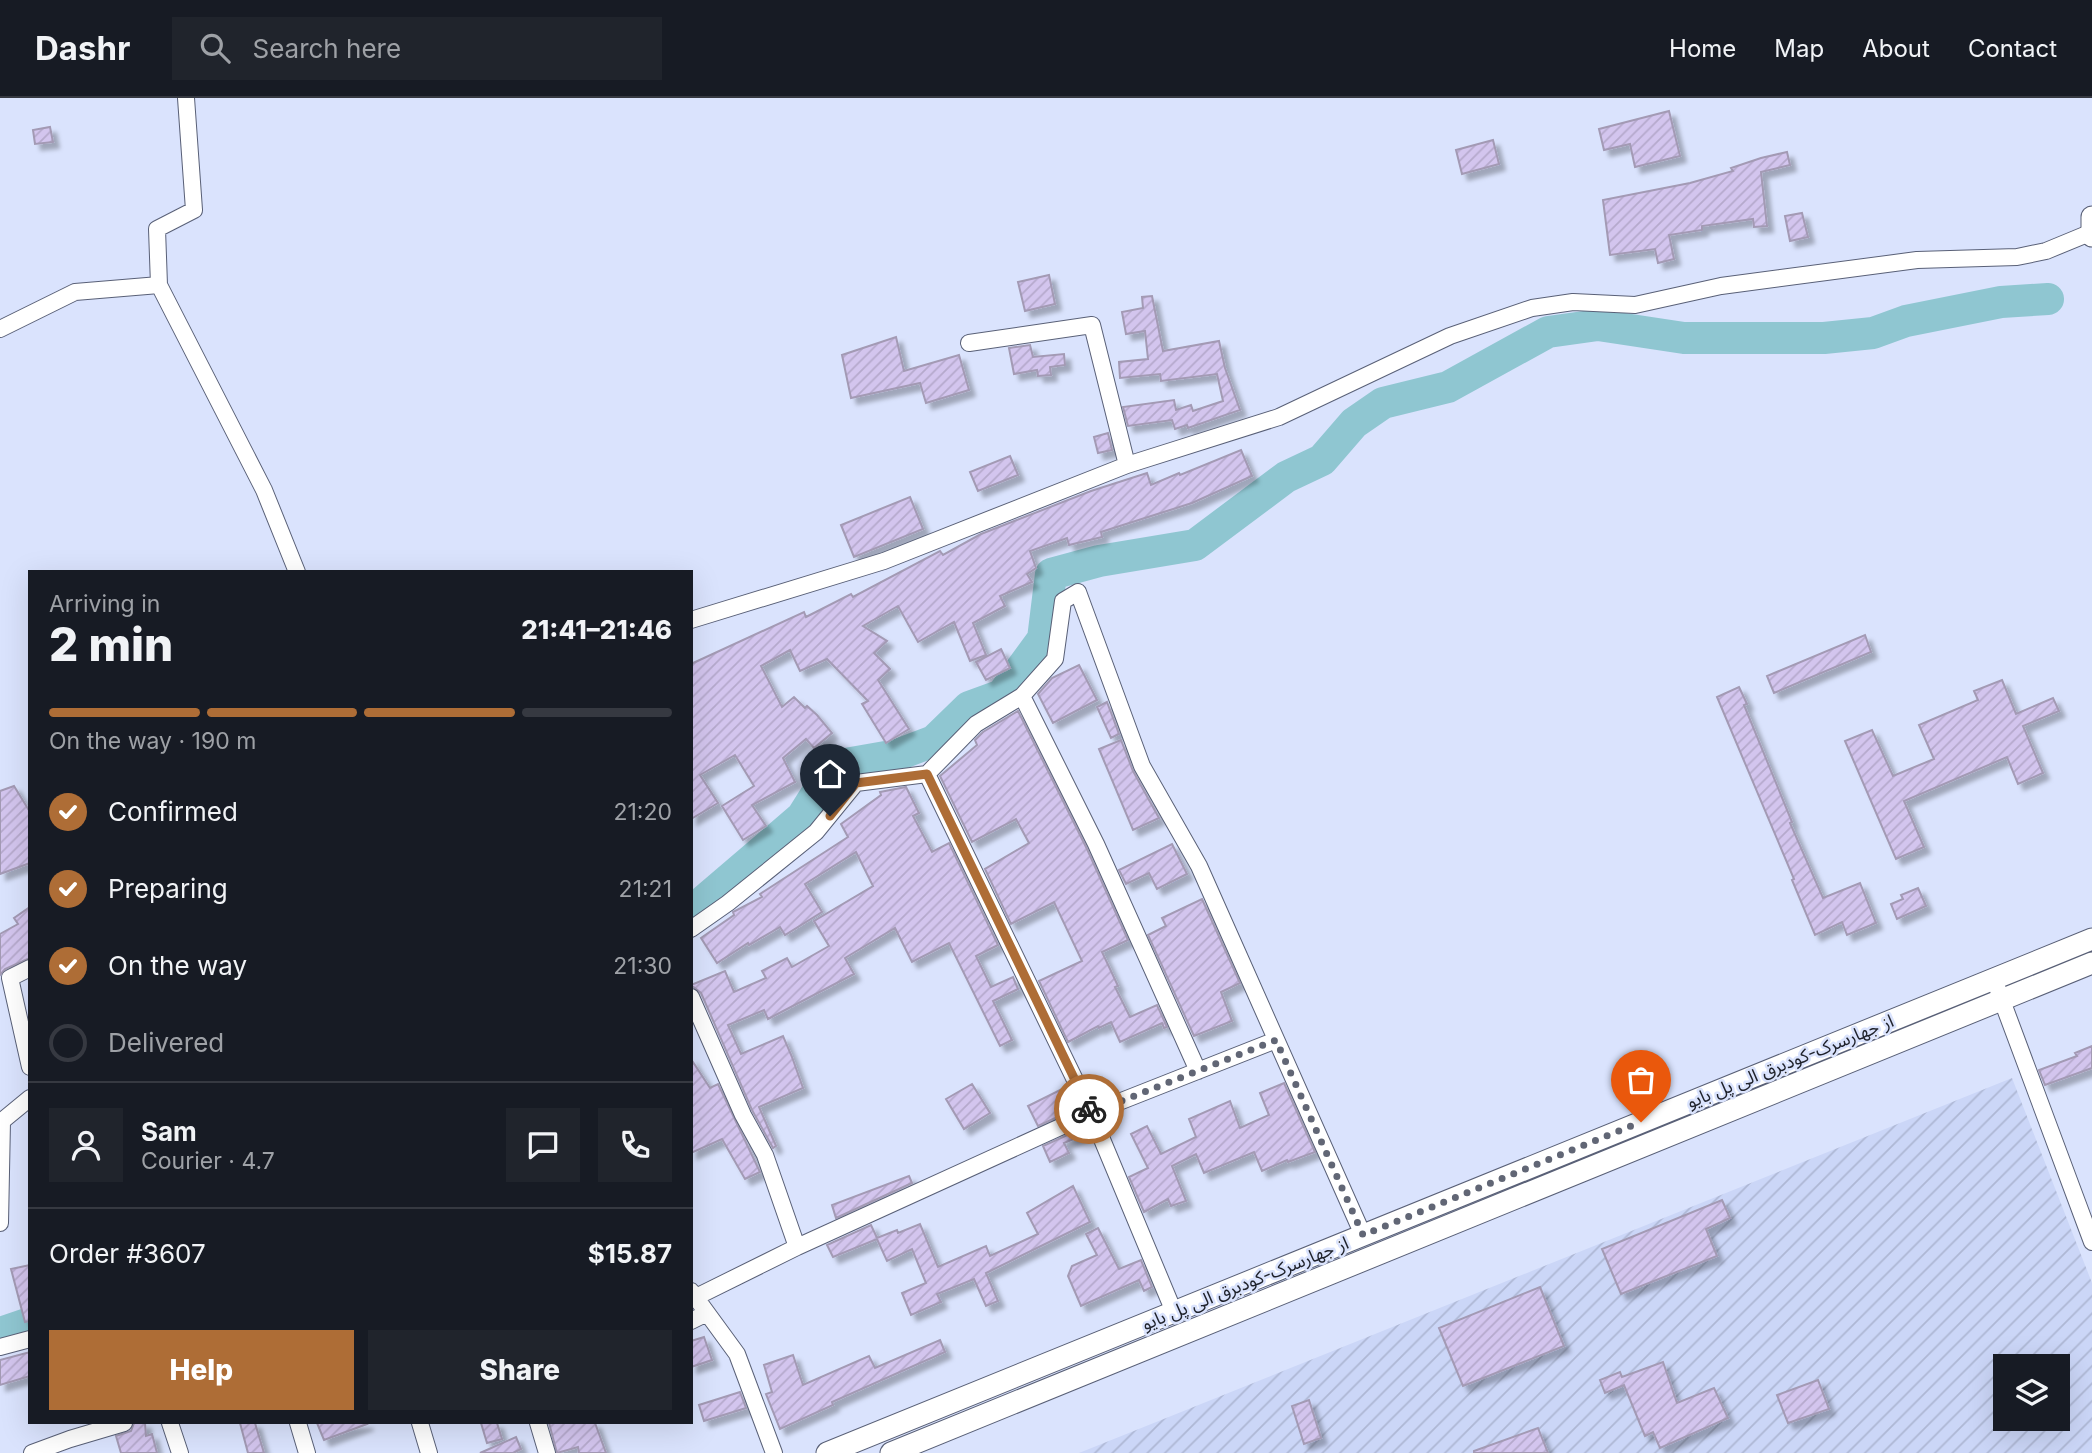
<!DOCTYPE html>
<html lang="en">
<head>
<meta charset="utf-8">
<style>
  :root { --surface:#171b24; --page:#20242c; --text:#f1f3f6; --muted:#9ea1a6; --line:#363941; --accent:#ae6d36 }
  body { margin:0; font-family:Inter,"Noto Sans Arabic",sans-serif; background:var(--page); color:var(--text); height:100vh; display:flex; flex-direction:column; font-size:26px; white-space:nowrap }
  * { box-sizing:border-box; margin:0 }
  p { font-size:23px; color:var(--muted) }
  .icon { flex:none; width:38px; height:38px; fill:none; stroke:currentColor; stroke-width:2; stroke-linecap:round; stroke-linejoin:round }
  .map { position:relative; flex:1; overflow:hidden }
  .panel { position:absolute; left:28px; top:472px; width:665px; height:854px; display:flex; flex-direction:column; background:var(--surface); border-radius:0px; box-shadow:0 7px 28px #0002 }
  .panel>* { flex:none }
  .buttons { position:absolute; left:1993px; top:1256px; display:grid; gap:14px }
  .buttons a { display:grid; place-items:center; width:77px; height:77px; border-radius:0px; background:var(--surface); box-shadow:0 7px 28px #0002; font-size:35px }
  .pin { position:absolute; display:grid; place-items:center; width:60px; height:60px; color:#fff; margin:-72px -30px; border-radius:50% 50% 50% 0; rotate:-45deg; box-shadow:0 0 7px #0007 }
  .pin .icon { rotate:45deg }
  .courier { position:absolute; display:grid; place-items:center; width:70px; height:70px; margin:-35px; border:5px solid #ae6d36; border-radius:50%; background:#fff; color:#222; box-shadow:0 2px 9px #0007 }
  .head em { font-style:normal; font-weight:800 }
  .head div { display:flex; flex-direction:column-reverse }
  .head { display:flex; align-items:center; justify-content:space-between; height:119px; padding:0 21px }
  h1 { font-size:46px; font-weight:800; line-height:52px }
  .bar { display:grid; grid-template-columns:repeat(4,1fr); gap:10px 7px; align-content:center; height:84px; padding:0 21px }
  .bar i { height:9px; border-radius:5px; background:var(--line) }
  .bar .selected { background:var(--accent) }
  .bar p { grid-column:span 4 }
  .line { display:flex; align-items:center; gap:18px; padding:0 21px; border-top:2px solid var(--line) }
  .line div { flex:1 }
  .round { display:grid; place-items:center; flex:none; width:74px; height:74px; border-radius:0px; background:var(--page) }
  ol { padding:0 21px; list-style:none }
  li { display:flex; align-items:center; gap:21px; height:77px }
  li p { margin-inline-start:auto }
  li .icon { padding:7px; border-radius:50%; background:var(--accent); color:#fff; stroke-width:4 }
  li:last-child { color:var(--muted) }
  li i { width:38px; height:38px; border:4px solid var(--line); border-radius:50% }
  .action { display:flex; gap:14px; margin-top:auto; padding:14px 21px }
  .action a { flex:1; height:80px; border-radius:0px; background:var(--accent); color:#fff; font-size:28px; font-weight:800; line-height:80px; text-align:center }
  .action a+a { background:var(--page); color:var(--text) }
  header { display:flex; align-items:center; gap:42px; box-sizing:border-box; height:98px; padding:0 35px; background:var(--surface); border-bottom:2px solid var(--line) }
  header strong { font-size:33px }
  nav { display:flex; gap:38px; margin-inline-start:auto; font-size:24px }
  .search { width:490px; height:63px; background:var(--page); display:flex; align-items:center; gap:18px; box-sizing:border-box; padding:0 24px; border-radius:0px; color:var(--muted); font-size:26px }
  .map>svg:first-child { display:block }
  .industrial { fill:url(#industrial-furrows); fill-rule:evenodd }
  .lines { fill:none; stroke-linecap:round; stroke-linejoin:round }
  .river { stroke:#8fc6d1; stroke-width:32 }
  .building { fill:url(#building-hatch); stroke:#a39ab4; stroke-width:2; filter:url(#shadow) }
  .street-casing { stroke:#596077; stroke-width:18 }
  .secondary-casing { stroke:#596077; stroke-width:23 }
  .street { stroke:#fff; stroke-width:16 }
  .secondary { stroke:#fff; stroke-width:21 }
  .done { stroke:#616675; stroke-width:7; stroke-dasharray:0 12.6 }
  .route { stroke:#ae6d36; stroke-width:9 }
  .labels { text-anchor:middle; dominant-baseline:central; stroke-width:5; stroke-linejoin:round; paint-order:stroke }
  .street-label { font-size:18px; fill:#20232c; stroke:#dae3fd }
</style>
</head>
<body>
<header>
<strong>Dashr</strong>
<div class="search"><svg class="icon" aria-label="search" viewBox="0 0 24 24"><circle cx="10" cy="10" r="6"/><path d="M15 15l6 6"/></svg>Search here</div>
<nav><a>Home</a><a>Map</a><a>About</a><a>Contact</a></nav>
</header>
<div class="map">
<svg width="2092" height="1355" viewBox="0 0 2092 1355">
  <defs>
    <pattern id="industrial-furrows" width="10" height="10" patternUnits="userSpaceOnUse" patternTransform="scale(1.75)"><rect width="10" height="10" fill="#cbd6f7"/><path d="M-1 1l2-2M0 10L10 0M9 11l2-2" fill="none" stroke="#aeb7d4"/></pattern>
    <pattern id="building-hatch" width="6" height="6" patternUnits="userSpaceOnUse" patternTransform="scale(1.75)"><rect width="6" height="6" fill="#d3c5ee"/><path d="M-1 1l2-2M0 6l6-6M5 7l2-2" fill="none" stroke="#b5a9cc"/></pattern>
    <filter id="shadow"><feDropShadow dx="6" dy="6" stdDeviation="2" flood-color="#0004"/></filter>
  </defs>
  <rect width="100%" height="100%" fill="#dae3fd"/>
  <path class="industrial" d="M2012,980L2092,1185V1355H1079ZM2006,1269H2058V1321H2006Z"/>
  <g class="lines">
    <path class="river" d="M691,814L802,719L834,668L897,657L934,643L969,609L1002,597L1043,541L1051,476L1099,463L1195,447L1286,379L1322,362L1354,325L1383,305L1448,289L1548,234L1598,227L1684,240H1824L1873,235L1906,223L2001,204L2048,201
      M0,1235L30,1225"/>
  </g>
  <path class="building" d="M1669,13L1680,58L1635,69L1630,46L1604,52L1599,31Z
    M50,29L53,44L35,46L33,32Z
    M1493,42L1499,66L1462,76L1456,52Z
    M1787,54L1790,67L1761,74L1767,128L1754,129L1753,121L1702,128V132L1669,137L1674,161L1658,165L1655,151L1610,157L1603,102L1690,85L1733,73L1731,70L1761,60Z
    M1802,115L1808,139L1790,143L1785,118Z
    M1049,177L1055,206L1025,213L1018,184Z
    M1152,198L1163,253L1219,243L1225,270L1240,312L1188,330L1187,327L1175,331L1172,322L1128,328L1123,309L1174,302L1176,312L1191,307L1193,313L1223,303L1217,276L1161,283L1160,276L1120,280L1119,264L1148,261L1145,233L1126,236L1122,214L1143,210L1142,199Z
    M896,239L904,273L959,257L969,292L926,305L920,285L851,300L842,257Z
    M1030,247L1033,259L1064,256L1065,267L1050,269L1051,277L1038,278L1037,272L1014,276L1009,250Z
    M1108,335L1112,352L1098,355L1094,339Z
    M1241,352L1252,378L1192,405L1101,434L1102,439L1069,447L1067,440L1030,453L1036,470L1027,476L1032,484L1000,498L1005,508L973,525L986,557L970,563L954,524L918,544L898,508L863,528L887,543L874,555L890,571L878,582L909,631L886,645L862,606L868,603L827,561L800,573L790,552L761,568L782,609L794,599L805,610L807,608L817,617L832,635L814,650L806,641L783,660L795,684L752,707L766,728L743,742L722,708L754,688L735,657L700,677L718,705L691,721V566L804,514L806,519L851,496L853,499L940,453L943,457L981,436L1091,393L1147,375L1151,387L1179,375L1180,377Z
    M1010,358L1018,377L978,393L970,374Z
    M910,399L923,431L854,459L841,427Z
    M1865,537L1871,554L1774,595L1767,578Z
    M1001,551L1010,570L986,582L976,564Z
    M1079,567L1097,602L1053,625L1038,596L1052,580Z
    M2002,582L2016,616L2053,600L2059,613L2023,628L2043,675L2018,686L2007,659L1904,703L1924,749L1896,761L1845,643L1872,632L1893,678L1934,661L1919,627L1978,602L1974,593Z
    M1739,589L1747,606L1744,607L1792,724L1790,725L1823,800L1860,785L1876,825L1847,837L1842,824L1815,837L1792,782L1794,781L1717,599Z
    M1107,604L1119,636L1111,640L1097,609Z
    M1018,613L1087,751L1128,842L1102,854L1118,888L1115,889L1130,919L1157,907L1167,929L1164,930L1162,925L1120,944L1111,924L1099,930L1098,928L1068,944L1039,883L1082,863L1054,804L1011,826L985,771L1029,745L1016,721L972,744L940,678L977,647L975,642L983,634Z
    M1121,642L1133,673L1159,720L1133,732L1099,651Z
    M14,688L30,714V765L0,776V693Z
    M906,689L919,715L913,718L932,754L949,745L998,847L976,858L991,889L1013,879L1018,891L993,903L1012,942L1000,948L949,845L912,864L895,830L845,860L854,876L768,921L764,912L728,927L741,956L783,938L792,959L803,990L759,1009L776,1048L773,1050L752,1012L701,895L691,887L725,873L734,894L766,880L762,873L787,860L792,869L829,848L814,823L873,788L856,754L805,786L822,814L785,837L780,829L749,847L748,845L717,865L701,840L734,817L733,814L762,799L760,796L848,739L841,726L881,697L880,694Z
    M1172,746L1187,776L1157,791L1149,775L1126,786L1119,772Z
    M1918,790L1926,808L1897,821L1891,806L1903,801L1901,797Z
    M1202,801L1240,885L1221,894L1232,923L1194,938L1148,837L1166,828L1162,820Z
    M30,809V860L5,871L0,877V836L18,826L14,820Z
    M2092,948V970L2045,987L2039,972L2077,958L2075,955Z
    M691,961L710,990L718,986L760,1074L745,1081L722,1041L691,1055Z
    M1284,985L1315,1054L1288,1064L1287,1062L1262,1073L1254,1054L1204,1075L1196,1056L1172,1068L1186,1103L1171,1108L1168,1101L1144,1114L1129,1079L1148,1070L1131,1036L1147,1028L1161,1056L1196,1039L1189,1021L1230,1003L1240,1030L1269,1017L1260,995Z
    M972,986L990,1015L964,1031L946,1001Z
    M1062,991L1068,1003L1073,1001L1077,1010L1038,1028L1028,1008Z
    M1085,1029L1088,1035L1064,1045L1069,1055L1050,1064L1043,1048Z
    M909,1078L912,1085L836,1120L832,1107Z
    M1073,1088L1090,1124L986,1175L998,1203L986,1208L974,1181L937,1196L941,1204L911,1217L902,1195L926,1185L912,1151L887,1163L877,1141L833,1159L827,1147L871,1127L877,1140L897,1132L898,1135L920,1126L938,1169L986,1148L990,1158L1038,1136L1027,1115Z
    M1722,1102L1730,1120L1706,1131L1717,1158L1621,1196L1602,1151Z
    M1098,1130L1119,1171L1141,1162L1152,1189L1144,1193L1139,1182L1081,1208L1068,1178L1072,1168L1097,1157L1086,1136Z
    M30,1167V1223L25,1224L11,1171Z
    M1540,1189L1564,1248L1463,1288L1439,1230Z
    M704,1239L712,1262L691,1269V1243Z
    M940,1242L945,1254L832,1304L833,1307L780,1331L766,1296L772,1294L764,1267L793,1257L803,1287L869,1258L875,1270Z
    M30,1254V1278L0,1287V1262Z
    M1663,1264L1677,1305L1714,1290L1728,1320L1660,1350L1653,1334L1645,1338L1624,1287L1605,1295L1600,1282L1620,1274L1622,1279Z
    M1818,1282L1829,1311L1788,1325L1777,1297Z
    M740,1294L746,1310L704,1323L699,1307Z
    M1309,1302L1321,1340L1304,1346L1292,1308Z
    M134,1325H145L146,1338L152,1336L157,1355H121L116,1338L131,1333Z
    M240,1325H255L264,1355H248Z
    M317,1325H366L367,1326L324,1342Z
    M481,1325H497L502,1341L487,1345Z
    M549,1325H595L606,1355H579L578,1349L557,1355Z
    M1538,1330L1548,1355H1474V1353Z
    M516,1339L521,1351L513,1355H480Z"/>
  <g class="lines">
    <g class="street-casing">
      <path id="street" d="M186,0L194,112L157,131L159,187L264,392L297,474
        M0,231L75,194L159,187
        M969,245L1092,227L1127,367
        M691,522L884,463L1127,367L1279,319L1450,238L1532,210L1573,204L1635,207L1721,188L1917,162L2017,159L2046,153L2092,134
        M1022,598L1096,746L1198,973
        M927,676L1091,1015L1174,1214
        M691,831L728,805L816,734L856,685L927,676L976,626L1022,598L1055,561L1063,503L1078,494L1142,668L1199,768L1363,1137
        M30,870L10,880L30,969
        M1994,881L2092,1144
        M691,899L743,1017L765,1057L797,1149
        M0,1125L2,1023L30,1000
        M691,1193L737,1256L774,1355
        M696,1199L797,1149L1091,1015L1276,942
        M691,1223L707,1215
        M0,1249L30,1241
        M170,1325L180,1355
        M298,1325L307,1355
        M420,1325L429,1355
        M538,1325L547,1355
        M32,1355L70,1341L124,1325"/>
    </g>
    <g class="secondary-casing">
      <path id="secondary" d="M2092,119V138
        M827,1355L2092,841
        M891,1355L2092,865"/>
    </g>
    <use href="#street" class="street"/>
    <use href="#secondary" class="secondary"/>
  </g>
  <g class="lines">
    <path class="done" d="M1089,1011L1091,1015L1276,942L1363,1137L1641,1024"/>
    <path class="route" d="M830,718L856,685L927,676L1089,1011"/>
  </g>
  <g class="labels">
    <g class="street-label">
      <text transform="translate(1790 963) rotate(-22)">از جهارسرک-کودبرق الی پل بایو</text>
      <text transform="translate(1245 1185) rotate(-22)">از جهارسرک-کودبرق الی پل بایو</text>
    </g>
  </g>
</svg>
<div class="buttons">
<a><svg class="icon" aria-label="layers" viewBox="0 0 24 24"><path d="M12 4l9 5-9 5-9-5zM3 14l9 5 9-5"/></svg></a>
</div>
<div class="pin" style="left:1641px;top:1024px;background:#ea580c"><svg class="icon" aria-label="bag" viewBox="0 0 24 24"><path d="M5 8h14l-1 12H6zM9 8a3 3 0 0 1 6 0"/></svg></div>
<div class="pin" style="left:830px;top:718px;background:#1f2937"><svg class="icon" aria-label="home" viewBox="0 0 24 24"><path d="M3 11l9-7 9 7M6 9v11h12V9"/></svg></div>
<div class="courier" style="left:1089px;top:1011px"><svg class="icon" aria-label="bike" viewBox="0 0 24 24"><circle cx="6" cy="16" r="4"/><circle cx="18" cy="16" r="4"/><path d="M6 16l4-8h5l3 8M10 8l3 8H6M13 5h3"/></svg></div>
<section class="panel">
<div class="head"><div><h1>2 min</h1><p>Arriving in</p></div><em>21:41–21:46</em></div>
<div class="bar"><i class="selected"></i><i class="selected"></i><i class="selected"></i><i></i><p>On the way · 190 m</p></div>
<ol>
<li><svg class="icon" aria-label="check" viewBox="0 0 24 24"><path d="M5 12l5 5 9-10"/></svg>Confirmed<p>21:20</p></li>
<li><svg class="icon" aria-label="check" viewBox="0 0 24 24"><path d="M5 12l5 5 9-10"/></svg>Preparing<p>21:21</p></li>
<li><svg class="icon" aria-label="check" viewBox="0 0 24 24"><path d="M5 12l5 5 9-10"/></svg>On the way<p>21:30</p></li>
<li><i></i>Delivered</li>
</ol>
<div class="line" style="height:126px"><a class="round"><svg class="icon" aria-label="person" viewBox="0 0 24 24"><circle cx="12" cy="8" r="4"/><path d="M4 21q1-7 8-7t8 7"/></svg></a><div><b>Sam</b><p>Courier · 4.7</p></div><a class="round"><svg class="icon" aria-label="chat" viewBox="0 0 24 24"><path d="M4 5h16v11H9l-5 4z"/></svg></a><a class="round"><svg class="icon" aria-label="phone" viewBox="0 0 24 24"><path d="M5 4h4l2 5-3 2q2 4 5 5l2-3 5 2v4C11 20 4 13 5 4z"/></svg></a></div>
<div class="line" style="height:91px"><div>Order #3607</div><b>$15.87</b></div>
<div class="action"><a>Help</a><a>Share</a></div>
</section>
</div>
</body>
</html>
